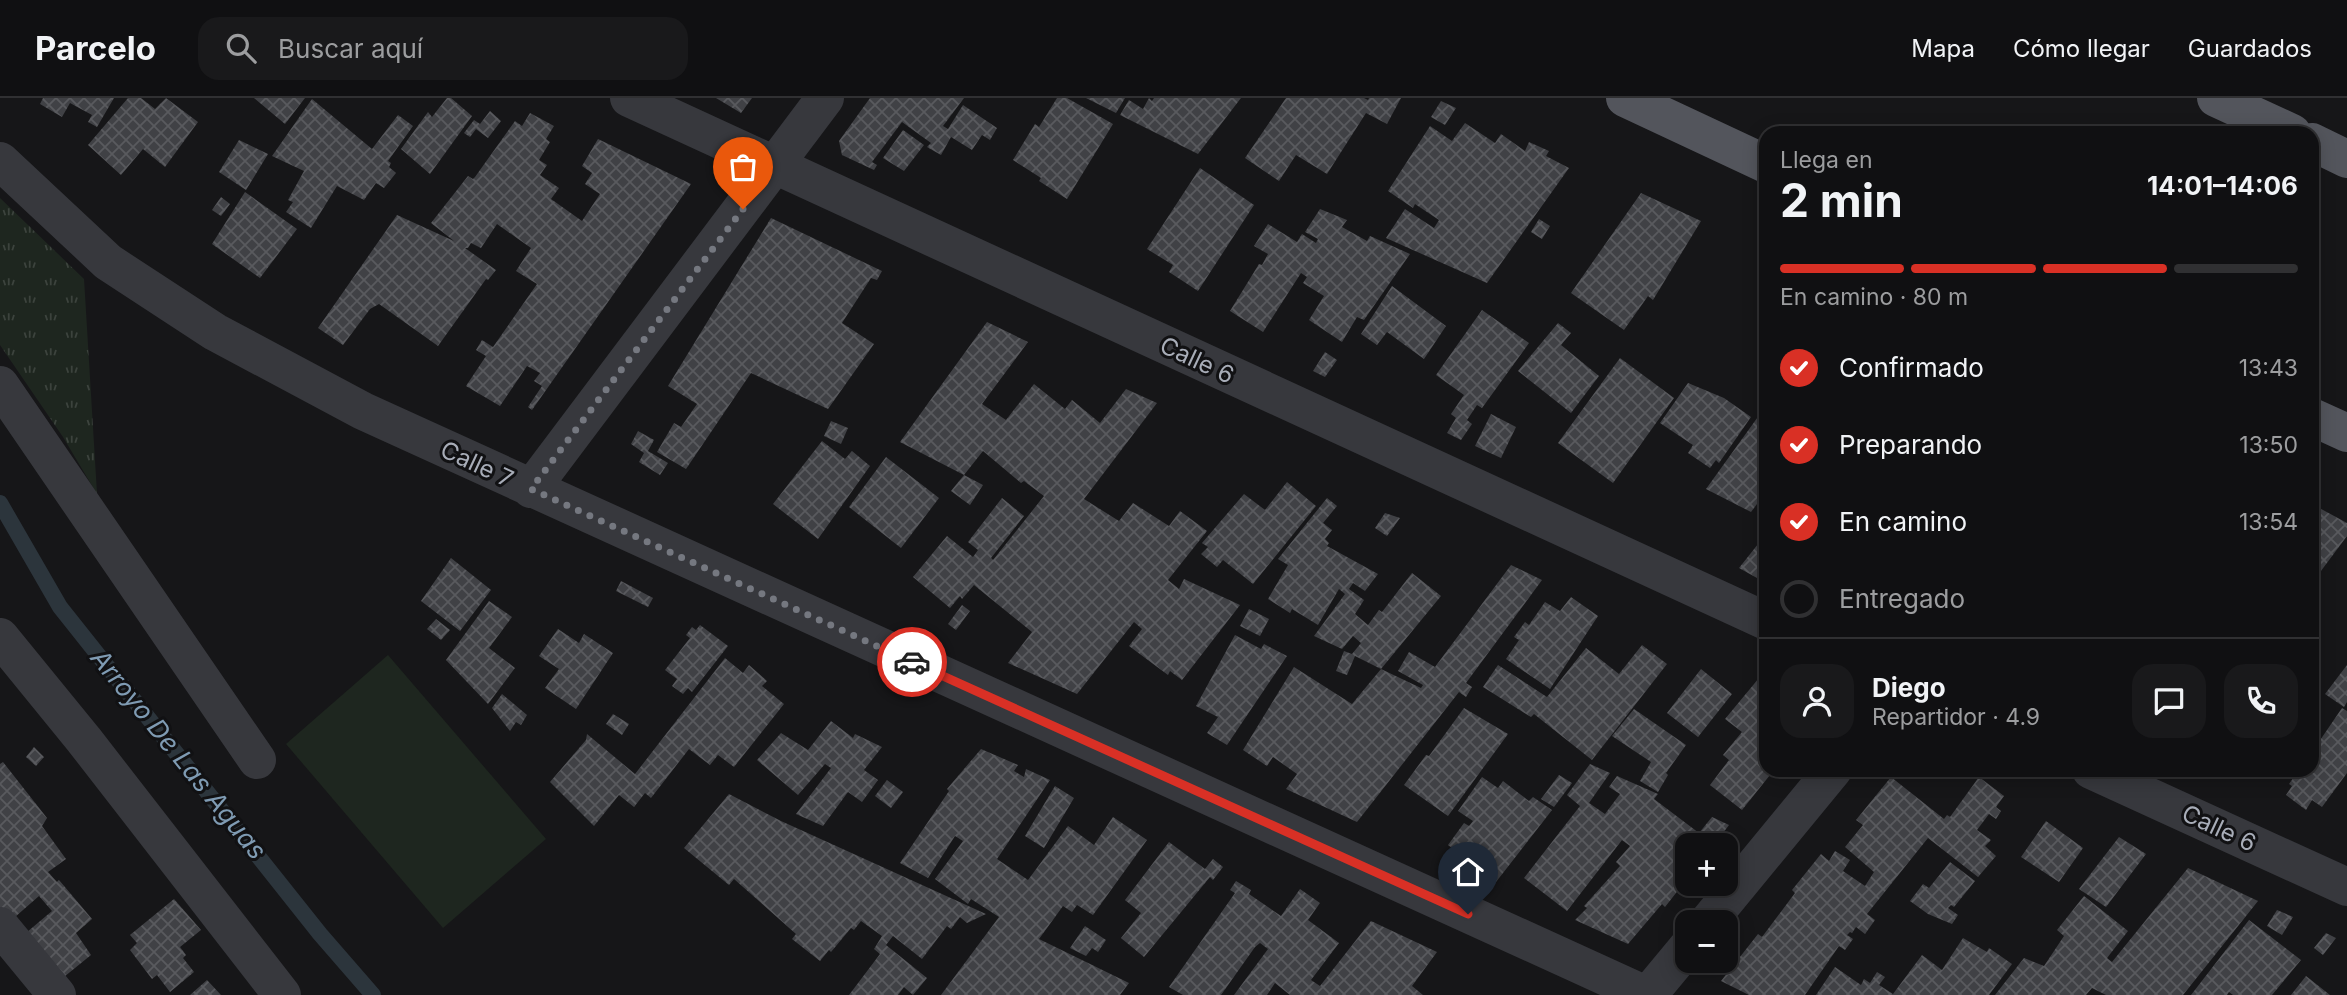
<!DOCTYPE html>
<html lang="es">
<head>
<meta charset="utf-8">
<style>
  :root { --surface:#101012; --page:#19191b; --text:#f1f3f6; --muted:#9c9d9f; --line:#303032; --accent:#d93025 }
  body { margin:0; font-family:Inter,sans-serif; background:var(--page); color:var(--text); height:100vh; display:flex; flex-direction:column; font-size:26px; white-space:nowrap }
  * { box-sizing:border-box; margin:0 }
  p { font-size:23px; color:var(--muted) }
  .icon { flex:none; width:38px; height:38px; fill:none; stroke:currentColor; stroke-width:2; stroke-linecap:round; stroke-linejoin:round }
  .map { position:relative; flex:1; overflow:hidden }
  .sheet { position:absolute; left:1759px; top:28px; width:560px; height:651px; display:flex; flex-direction:column; background:var(--surface); border-radius:21px; box-shadow:0 4px 18px #0003,0 0 0 2px var(--line) }
  .sheet>* { flex:none }
  .buttons { position:absolute; left:1675px; top:735px; display:grid; gap:14px }
  .buttons a { display:grid; place-items:center; width:63px; height:63px; border-radius:14px; background:var(--surface); box-shadow:0 4px 18px #0003,0 0 0 2px var(--line); font-size:35px }
  .pin { position:absolute; display:grid; place-items:center; width:60px; height:60px; color:#fff; margin:-72px -30px; border-radius:50% 50% 50% 0; rotate:-45deg; box-shadow:0 0 7px #0007 }
  .pin .icon { rotate:45deg }
  .courier { position:absolute; display:grid; place-items:center; width:70px; height:70px; margin:-35px; border:5px solid #d93025; border-radius:50%; background:#fff; color:#222; box-shadow:0 2px 9px #0007 }
  .headline em { font-style:normal; font-weight:700 }
  .headline div { display:flex; flex-direction:column-reverse }
  .headline { display:flex; align-items:center; justify-content:space-between; height:119px; padding:0 21px }
  h1 { font-size:46px; font-weight:700; line-height:52px }
  .bar { display:grid; grid-template-columns:repeat(4,1fr); gap:10px 7px; align-content:center; height:84px; padding:0 21px }
  .bar i { height:9px; border-radius:5px; background:var(--line) }
  .bar .active { background:var(--accent) }
  .bar p { grid-column:span 4 }
  .line { display:flex; align-items:center; gap:18px; padding:0 21px; border-top:2px solid var(--line) }
  .line div { flex:1 }
  .round { display:grid; place-items:center; flex:none; width:74px; height:74px; border-radius:21px; background:var(--page) }
  ol { padding:0 21px; list-style:none }
  li { display:flex; align-items:center; gap:21px; height:77px }
  li p { margin-inline-start:auto }
  li .icon { padding:7px; border-radius:50%; background:var(--accent); color:#fff; stroke-width:4 }
  li:last-child { color:var(--muted) }
  li i { width:38px; height:38px; border:4px solid var(--line); border-radius:50% }
  header { display:flex; align-items:center; gap:42px; box-sizing:border-box; height:98px; padding:0 35px; background:var(--surface); border-bottom:2px solid var(--line) }
  header strong { font-size:33px }
  nav { display:flex; gap:38px; margin-inline-start:auto; font-size:24px }
  .search { width:490px; height:63px; background:var(--page); display:flex; align-items:center; gap:18px; box-sizing:border-box; padding:0 24px; border-radius:21px; color:var(--muted); font-size:26px }
  .map>svg:first-child { display:block }
  .green { fill:#1e261f }
  .park { fill:url(#park-tufts) }
  .lines { fill:none; stroke-linecap:round; stroke-linejoin:round }
  .stream { stroke:#2c353c; stroke-width:16 }
  .building { fill:url(#building-cross-hatch) }
  .minor { stroke:#37383d; stroke-width:38 }
  .major { stroke:#53555c; stroke-width:38 }
  .done { stroke:#757880; stroke-width:7; stroke-dasharray:0 12.6 }
  .route { stroke:#d93025; stroke-width:9 }
  .labels { text-anchor:middle; dominant-baseline:central; stroke-width:6; stroke-linejoin:round; paint-order:stroke }
  .street-label { font-size:24px; fill:#a8adb8; stroke:#111113 }
  .water-label { font-size:26px; font-style:italic; fill:#7f9bb3; stroke:#111113 }
</style>
</head>
<body>
<header>
<strong>Parcelo</strong>
<div class="search"><svg class="icon" aria-label="search" viewBox="0 0 24 24"><circle cx="10" cy="10" r="6"/><path d="M15 15l6 6"/></svg>Buscar aquí</div>
<nav><a>Mapa</a><a>Cómo llegar</a><a>Guardados</a></nav>
</header>
<div class="map">
<svg width="2347" height="897" viewBox="0 0 2347 897">
  <defs>
    <pattern id="park-tufts" width="24" height="20" patternUnits="userSpaceOnUse" patternTransform="scale(1.75)"><rect width="24" height="20" fill="#1e261f"/><path d="M3 7l-1-3M5 7V3M7 7l1-3M15 17l-1-3M17 17v-4M19 17l1-3" fill="none" stroke="#3c433d"/></pattern>
    <pattern id="building-cross-hatch" width="8" height="8" patternUnits="userSpaceOnUse" patternTransform="scale(1.75)"><rect width="8" height="8" fill="#404145"/><path d="M0 0l8 8M0 8l8-8" fill="none" stroke="#595a5e"/></pattern>
  </defs>
  <rect width="100%" height="100%" fill="#161618"/>
  <path class="green" d="M388,557L546,741L443,830L286,646Z"/>
  <path class="park" d="M0,100L84,181L97,396L63,339L0,247Z"/>
  <g class="lines">
    <path class="stream" d="M0,405L60,509L320,836L373,897"/>
  </g>
  <path class="building" d="M43,0H114L97,29L88,24L92,17L70,5L62,19L40,6Z
    M128,0H141L155,11L166,0L198,24L165,69L143,51L121,77L88,47Z
    M254,0H305L285,26Z
    M447,0H451L472,18L430,76L401,51L428,14L432,19Z
    M716,0H752L741,15Z
    M870,0H964L943,28L948,31L963,7L997,30L990,42L982,37L972,52L951,39L941,57L927,49L931,45L902,24L872,64L877,67L874,72L842,57L839,43Z
    M1057,0H1067L1113,26L1067,101L1039,83L1041,80L1013,62L1035,26L1039,29Z
    M1086,0H1125L1116,15Z
    M1149,0L1152,3L1154,0H1241L1198,56L1120,17L1129,2L1143,11Z
    M1286,0H1364L1368,2L1369,0H1401L1387,26L1366,15L1327,76L1296,57L1279,83L1245,60Z
    M312,1L372,51L398,17L413,28L388,63L391,65L389,69L396,75L384,90L376,85L364,102L337,88L311,130L286,114L293,104L288,102L304,73L272,58Z
    M1441,3L1456,10L1445,27L1431,19Z
    M490,13L501,23L488,40L476,31L470,39L464,35L474,22L480,26Z
    M530,15L554,28L546,41L550,44L539,62L547,67L540,77L559,90L551,101L582,123L600,96L585,86L592,75L582,68L598,41L691,86L532,312L528,309L542,288L534,283L540,275L527,268L500,308L466,288L486,258L476,252L482,242L493,249L537,186L516,173L531,150L497,126L481,150L471,145L468,150H465L496,172L488,182L486,181L438,248L379,206L370,211L343,247L318,230L397,117L454,143L431,125L468,78L473,81L475,79L515,23L522,28Z
    M1465,25L1495,45L1501,36L1525,53L1529,44L1549,53L1546,58L1569,70L1487,185L1386,140L1405,111L1434,130L1439,122L1415,106L1413,110L1388,93L1430,28L1452,43Z
    M903,32L924,47L904,73L883,60Z
    M239,42L268,56L246,92L219,74Z
    M1200,70L1254,107L1198,193L1169,174L1173,167L1147,151Z
    M245,94L297,131L260,180L212,146Z
    M1641,95L1701,123L1653,202L1648,198L1624,232L1571,195Z
    M221,99L230,106L221,118L212,112Z
    M1320,111L1347,122L1342,129L1367,143L1370,138L1410,156L1364,222L1357,219L1342,244L1309,222L1324,198L1303,185L1307,179L1301,175L1263,234L1230,213L1259,166L1262,167L1268,156L1254,148L1268,126L1297,144L1302,136L1316,145L1318,141L1305,134Z
    M771,120L882,173L877,182L871,180L842,225L874,246L828,311L751,275L686,371L657,354L674,325L681,329L697,306L668,288Z
    M1539,121L1550,128L1542,141L1531,134Z
    M1392,188L1446,228L1424,261L1387,234L1377,247L1361,236Z
    M1482,212L1529,245L1482,310L1477,307L1467,322L1472,326L1461,342L1447,335L1456,320L1451,316L1464,297L1436,277Z
    M987,224L1028,244L982,306L1006,322L1034,286L1065,311L1072,302L1100,325L1126,291L1157,305L1084,401L1119,423L1133,405L1169,428L1180,413L1207,433L1168,482L1179,491L1184,481L1240,507L1182,582L1170,573L1168,577L1129,548L1142,531L1134,524L1077,596L1008,565L1032,534L974,487L962,501L960,498L950,510L913,479L947,438L973,459L978,452L968,444L1002,400L1024,418L991,460L993,462L1044,398L1024,383L1021,385L983,353L964,377L900,344Z
    M1558,225L1571,235L1561,247L1599,278L1571,315L1518,273Z
    M1325,254L1337,262L1325,279L1313,273Z
    M1620,260L1674,300L1613,385L1558,345Z
    M1688,285L1724,300L1751,319L1719,365L1716,362L1710,370L1688,355L1693,347L1660,325Z
    M1491,316L1516,329L1501,360L1475,348Z
    M1760,316L1766,319V394L1751,414L1706,391Z
    M831,323L848,330L841,346L824,338Z
    M638,333L654,342L648,353L668,365L660,377L639,364L644,355L631,346Z
    M822,343L845,361L852,353L870,368L818,441L773,406Z
    M886,359L939,400L901,450L849,409Z
    M964,377L983,387L970,407L951,393Z
    M1287,384L1316,408L1253,486L1223,462L1217,469L1201,456L1208,449L1202,445L1244,396L1265,412Z
    M1327,400L1337,408L1323,425L1332,432L1325,441L1329,445L1327,448L1378,476L1365,493L1353,485L1349,491L1364,502L1355,516L1368,527L1379,512L1382,514L1412,475L1441,498L1381,571L1355,558L1347,577L1336,573L1344,553L1352,556L1361,545L1353,538L1342,551L1314,538L1345,496L1339,491L1318,527L1292,511L1290,515L1268,501L1288,467L1278,461Z
    M2312,406L2347,425V438L2312,485Z
    M1385,415L1400,420L1387,438L1375,430Z
    M1766,436V485L1739,470Z
    M451,460L491,492L460,533L421,503Z
    M1511,467L1542,482L1466,585L1472,589L1466,599L1459,594L1357,724L1286,691L1297,676L1273,659L1267,668L1243,652L1294,569L1352,606L1381,571L1421,590L1423,587L1398,573L1409,554L1435,569Z
    M621,483L653,500L648,509L616,493Z
    M1571,499L1598,518L1550,591L1506,561L1519,542L1514,539L1525,524L1529,527L1545,504L1560,513Z
    M489,503L512,519L489,550L515,570L488,606L446,562Z
    M962,507L970,513L956,532L948,526Z
    M1249,511L1269,521L1260,538L1240,528Z
    M436,521L450,532L441,542L427,531Z
    M700,527L728,548L692,594L688,590L683,596L672,588L677,581L665,572L690,540L686,537L692,529L696,532Z
    M558,531L579,545L584,536L613,555L576,611L545,590L559,571L539,558Z
    M1235,537L1261,551L1264,546L1287,558L1227,647L1207,635L1218,619L1196,608Z
    M1642,547L1667,566L1592,662L1534,616L1531,619L1483,589L1498,567L1547,599L1586,550L1619,576Z
    M725,560L743,575L749,567L767,583L762,588L784,606L734,669L718,657L710,667L689,651L651,700L645,695L634,709L619,697L594,728L550,684L586,642L587,636L635,676Z
    M2347,567V604L2344,609L2325,596Z
    M1701,571L1732,596L1698,639L1667,615Z
    M1759,580L1766,583V672H1774L1742,712L1710,687L1729,662L1723,657L1742,634L1725,621Z
    M502,596L527,617L521,627L516,624L510,633L492,610Z
    M1464,610L1508,636L1448,718L1404,687L1426,657L1429,658Z
    M2342,610L2347,613V675L2322,709L2312,702L2306,712L2286,697L2292,688L2289,686L2299,672H2312V654Z
    M1634,611L1686,647L1666,675L1668,677L1658,694L1640,683L1651,664L1612,638Z
    M613,616L629,626L622,637L606,626Z
    M831,623L853,640L855,636L882,649L864,672L878,682L862,704L848,694L823,728L796,716L831,670L825,666L798,697L757,662L781,635L808,652Z
    M34,649L44,659L36,668L26,659Z
    M981,651L1018,667L1014,673L1024,679L1026,671L1050,682L997,761L1028,782L1068,728L1094,747L1113,719L1147,742L1093,817L1077,807L1072,814L1063,808L1039,841L1129,885L1120,897H941L999,819L971,801L968,806L935,781L963,743L955,738L928,780L900,765L949,693L947,691Z
    M3,664L47,720L42,728L66,761L48,774L57,784L59,782L92,821L76,835L91,857L59,883L20,840L52,813L39,798L7,826L0,818V666Z
    M1590,666L1610,675L1589,705L1605,716L1620,696L1609,689L1617,678L1658,696L1654,701L1699,735L1712,719L1729,727L1714,747H1687V781L1665,809L1662,806L1628,846L1575,822L1587,810L1584,808L1620,768L1616,764L1630,748L1622,742L1567,813L1524,780L1580,708L1567,697Z
    M1559,677L1572,685L1554,709L1541,701Z
    M1482,679L1498,690L1503,683L1529,703L1533,699L1552,712L1496,784L1448,747L1464,725L1469,728L1473,723L1458,713Z
    M1891,679L1944,721L1947,717L1950,719L1979,679L2004,698L1996,709L2001,713L1996,721L1989,716L1977,732L1991,742L1985,748L1996,758L1978,779L1928,740L1867,816L1875,822L1865,836L1856,829L1852,835L1850,834L1847,837L1853,841L1845,852L1839,848L1805,897H1749L1721,883L1758,836L1762,839L1795,795L1792,792L1821,756L1829,763L1835,753L1850,762L1843,773L1865,788L1874,774L1845,749L1863,727L1856,722Z
    M887,682L903,694L891,710L875,698Z
    M1055,688L1074,700L1044,750L1025,738Z
    M729,696L781,723L986,816L967,825L960,819L951,831L947,828L922,861L893,838L886,847L927,880L913,897L904,889L898,897H849L880,856L874,851L882,838L861,823L854,832L851,830L831,854L829,852L820,863L792,841L796,836L734,781L729,787L684,750Z
    M2046,723L2083,750L2059,784L2021,759Z
    M2119,739L2146,756L2106,809L2079,791Z
    M1169,744L1205,771L1213,761L1223,769L1213,782L1210,779L1144,859L1121,840L1141,815L1125,802Z
    M1950,764L1975,783L1954,809L1951,807L1948,810L1958,817L1952,826L1928,816L1910,803L1923,786L1929,790Z
    M2188,770L2258,803L2183,897H2106L2092,890L2086,897H1995L2024,860L2044,868L2064,838L2057,832L2084,798L2128,833L2107,860L2112,864Z
    M1236,783L1251,792L1249,796L1281,818L1300,791L1320,805L1308,822L1339,845L1311,882L1320,888L1371,823L1437,854L1412,888L1423,897H1290L1275,885L1267,897H1234L1268,851L1260,845L1255,849L1221,897H1183L1169,889L1235,795L1230,792Z
    M174,801L201,832L180,849L186,857L183,860L194,874L170,894L157,877L152,881L130,852L137,845L130,837Z
    M2277,812L2293,819L2282,837L2267,828Z
    M2249,822L2301,862L2272,897H2233L2229,894L2227,897H2191Z
    M1085,828L1106,842L1098,854L1092,850L1086,858L1070,850Z
    M2326,835L2336,840L2323,857L2314,850Z
    M1963,840L1987,854L1989,850L2012,866L1989,897H1816L1835,869L1861,887L1864,881L1870,885L1877,874L1885,879L1879,887L1893,896L1922,857L1942,872Z
    M2306,878L2330,897H2291Z
    M207,882L221,897H190Z"/>
  <g class="lines">
    <path class="minor" d="M629,0L1766,523
      M0,63L108,164L215,234L363,313L1646,897
      M0,287L257,662
      M531,391L825,0
      M0,539L84,642L282,897
      M2091,672L2347,789
      M1708,824L1833,672
      M0,828L57,897
      M1648,897L1687,850"/>
    <path class="major" d="M1625,0L1766,66
      M2216,0L2292,35
      M2312,44L2347,61
      M2312,319L2347,335"/>
  </g>
  <g class="lines">
    <path class="done" d="M743,111L531,391L912,564"/>
    <path class="route" d="M912,564L1468,816"/>
  </g>
  <g class="labels">
    <g class="street-label">
      <text transform="translate(1197 262) rotate(25)">Calle 6</text>
      <text transform="translate(477 366) rotate(25)">Calle 7</text>
      <text transform="translate(2219 730) rotate(25)">Calle 6</text>
    </g>
    <g class="water-label">
      <text transform="translate(179 656) rotate(51)">Arroyo De Las Aguas</text>
    </g>
  </g>
</svg>
<div class="buttons">
<a>+</a>
<a>−</a>
</div>
<div class="pin" style="left:743px;top:111px;background:#ea580c"><svg class="icon" aria-label="bag" viewBox="0 0 24 24"><path d="M5 8h14l-1 12H6zM9 8a3 3 0 0 1 6 0"/></svg></div>
<div class="pin" style="left:1468px;top:816px;background:#1f2937"><svg class="icon" aria-label="home" viewBox="0 0 24 24"><path d="M3 11l9-7 9 7M6 9v11h12V9"/></svg></div>
<div class="courier" style="left:912px;top:564px"><svg class="icon" aria-label="car" viewBox="0 0 24 24"><path d="M5 17H2v-5l4-1 3-4h7l3 4 3 1v5h-3M9 17h6M6 11h13"/><circle cx="7" cy="17" r="2"/><circle cx="17" cy="17" r="2"/></svg></div>
<section class="sheet">
<div class="headline"><div><h1>2 min</h1><p>Llega en</p></div><em>14:01–14:06</em></div>
<div class="bar"><i class="active"></i><i class="active"></i><i class="active"></i><i></i><p>En camino · 80 m</p></div>
<ol>
<li><svg class="icon" aria-label="check" viewBox="0 0 24 24"><path d="M5 12l5 5 9-10"/></svg>Confirmado<p>13:43</p></li>
<li><svg class="icon" aria-label="check" viewBox="0 0 24 24"><path d="M5 12l5 5 9-10"/></svg>Preparando<p>13:50</p></li>
<li><svg class="icon" aria-label="check" viewBox="0 0 24 24"><path d="M5 12l5 5 9-10"/></svg>En camino<p>13:54</p></li>
<li><i></i>Entregado</li>
</ol>
<div class="line" style="height:126px"><a class="round"><svg class="icon" aria-label="person" viewBox="0 0 24 24"><circle cx="12" cy="8" r="4"/><path d="M4 21q1-7 8-7t8 7"/></svg></a><div><b>Diego</b><p>Repartidor · 4.9</p></div><a class="round"><svg class="icon" aria-label="chat" viewBox="0 0 24 24"><path d="M4 5h16v11H9l-5 4z"/></svg></a><a class="round"><svg class="icon" aria-label="phone" viewBox="0 0 24 24"><path d="M5 4h4l2 5-3 2q2 4 5 5l2-3 5 2v4C11 20 4 13 5 4z"/></svg></a></div>
</section>
</div>
</body>
</html>
